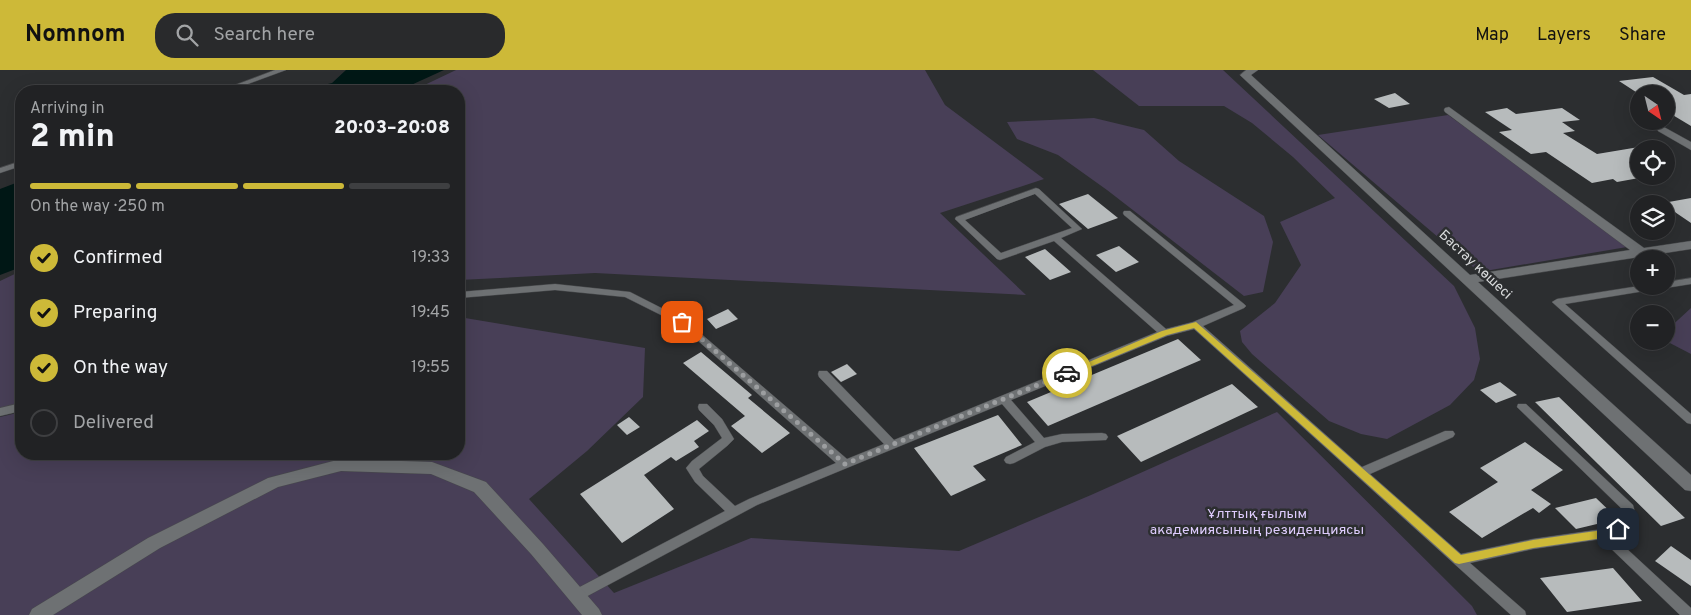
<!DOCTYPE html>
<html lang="en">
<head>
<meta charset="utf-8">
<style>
  :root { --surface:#212224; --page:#292a2c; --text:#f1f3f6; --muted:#a2a4a6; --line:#3e3f41; --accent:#cdb938 }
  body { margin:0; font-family:Overpass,sans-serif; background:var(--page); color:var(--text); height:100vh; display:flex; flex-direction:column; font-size:19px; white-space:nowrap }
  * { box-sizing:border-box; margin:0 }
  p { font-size:16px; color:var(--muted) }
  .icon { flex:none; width:28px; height:28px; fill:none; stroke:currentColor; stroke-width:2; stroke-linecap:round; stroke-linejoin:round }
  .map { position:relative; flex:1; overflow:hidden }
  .panel { position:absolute; left:15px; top:15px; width:450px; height:375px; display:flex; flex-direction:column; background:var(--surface); border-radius:20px; box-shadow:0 5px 20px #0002,0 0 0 1px var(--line) }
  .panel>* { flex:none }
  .needle { width:32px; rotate:145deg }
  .buttons { position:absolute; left:1630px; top:15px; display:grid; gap:10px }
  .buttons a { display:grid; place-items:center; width:45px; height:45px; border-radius:50%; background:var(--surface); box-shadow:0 5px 20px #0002,0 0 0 1px var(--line); font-size:25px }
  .pin { position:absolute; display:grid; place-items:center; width:42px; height:42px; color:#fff; margin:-21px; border-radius:10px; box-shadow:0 2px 8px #0006 }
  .courier { position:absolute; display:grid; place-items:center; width:50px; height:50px; margin:-25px; border:4px solid #cdb938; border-radius:50%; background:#fff; color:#222; box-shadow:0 1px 6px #0007 }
  .headline em { font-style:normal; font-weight:800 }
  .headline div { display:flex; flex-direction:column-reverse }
  .headline { display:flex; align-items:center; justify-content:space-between; height:85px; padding:0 15px }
  h1 { font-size:32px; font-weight:800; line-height:38px }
  .bar { display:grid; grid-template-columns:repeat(4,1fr); gap:8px 5px; align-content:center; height:60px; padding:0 15px }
  .bar i { height:6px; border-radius:4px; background:var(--line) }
  .bar .active { background:var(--accent) }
  .bar p { grid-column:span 4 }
  ol { padding:0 15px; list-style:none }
  li { display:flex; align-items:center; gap:15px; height:55px }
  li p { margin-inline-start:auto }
  li .icon { padding:5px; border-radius:50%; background:var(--accent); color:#111; stroke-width:4 }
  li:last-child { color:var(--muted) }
  li i { width:28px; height:28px; border:2px solid var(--line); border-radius:50% }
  header { display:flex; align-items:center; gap:30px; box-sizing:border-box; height:70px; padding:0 25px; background:var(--accent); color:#111 }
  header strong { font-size:24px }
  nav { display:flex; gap:28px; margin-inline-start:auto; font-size:18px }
  .search { width:350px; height:45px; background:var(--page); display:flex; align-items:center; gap:12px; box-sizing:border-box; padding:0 18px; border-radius:20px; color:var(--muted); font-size:19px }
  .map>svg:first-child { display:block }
  .green { fill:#483f57 }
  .water { fill:#001816 }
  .building { fill:#b7bbbc }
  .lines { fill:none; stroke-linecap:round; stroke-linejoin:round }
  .service-casing { stroke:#47494b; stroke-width:1 }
  .minor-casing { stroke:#47494b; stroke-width:1 }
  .service { fill:#6e7173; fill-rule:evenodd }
  .minor { fill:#6e7173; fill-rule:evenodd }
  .route { fill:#cdb938 }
  .done { stroke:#9c9ea0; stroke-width:5; stroke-dasharray:0 9 }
  .labels { text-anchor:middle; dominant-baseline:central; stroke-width:5; stroke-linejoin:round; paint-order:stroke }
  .street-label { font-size:14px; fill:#d9dbdc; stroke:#2c2e30 }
  .park-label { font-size:14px; fill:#dfcdfe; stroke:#2c2e30 }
</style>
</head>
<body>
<header>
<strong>Nomnom</strong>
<div class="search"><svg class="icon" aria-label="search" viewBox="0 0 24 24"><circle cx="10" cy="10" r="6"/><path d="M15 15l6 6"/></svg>Search here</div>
<nav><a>Map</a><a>Layers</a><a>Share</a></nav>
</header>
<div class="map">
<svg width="1691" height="545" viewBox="0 0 1691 545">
  <rect width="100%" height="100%" fill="#2c2e30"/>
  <path class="green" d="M456,0H925L945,35L1044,109L940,143L1026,225L595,203L459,210V21H412Z
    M1093,0H1223L1454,216L1475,258L1480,289L1474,310L1450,335L1387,369L1361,364L1329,351L1252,284L1242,272L1240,261L1275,233L1301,195L1280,152L1335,128L1293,87L1252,53L1224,36H1139Z
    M1448,45L1520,96L1627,177L1479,202L1318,65Z
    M1094,48L1144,60L1179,91L1264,146L1273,172L1263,222L1244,226L1107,120L1058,85L1017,69L1007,52Z
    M21,201V334L0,339V211Z
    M1691,238V284L1666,271V261Z
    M459,247L645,278L643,327L587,381L529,429L614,523L751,468L959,481L1091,425L1277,342L1472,536L1477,545H0V347L21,342V384H459Z"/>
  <path class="water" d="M346,0H444L398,21H299L332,13Z
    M21,111V197L0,205V119Z"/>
  <path class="building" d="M1653,7L1684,25L1691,24V56L1666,41V24H1639L1619,11Z
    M1395,23L1410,34L1389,38L1374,29Z
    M1507,38L1516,44L1562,38L1580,50L1562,52L1575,61L1563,63L1597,84L1639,77V108L1617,112L1613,109L1592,113L1546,82L1531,84L1499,62L1512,60L1485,42Z
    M1088,124L1118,148L1088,159L1059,134Z
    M1691,128V153L1666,136V134L1663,133Z
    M1119,176L1139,192L1116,202L1096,185Z
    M1045,179L1071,202L1050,210L1025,187Z
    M728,239L738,249L716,259L707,249Z
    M1178,269L1201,290L1048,356L1027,332Z
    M701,282L752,325L748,328L790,363L762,383L731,356L745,346L683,293Z
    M847,294L857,304L841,312L831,302Z
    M1500,312L1517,325L1496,333L1480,320Z
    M1232,314L1258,337L1141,392L1117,366Z
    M1559,327L1685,448L1661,456L1535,332Z
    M998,345L1022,375L973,396L986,410L951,426L914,378Z
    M629,347L640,357L627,365L617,355Z
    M697,350L709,361L694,371L699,377L676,391L671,387L644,405L674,439L622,473L580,424Z
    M1525,372L1563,400L1531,420L1551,434L1539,443L1533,438L1482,468L1449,442L1498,412L1480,398Z
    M1596,428L1618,449L1576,459L1555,438Z
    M1671,476L1691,490V516L1655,491Z
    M1613,498L1642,531L1567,542L1540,508Z"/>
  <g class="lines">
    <g class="service-casing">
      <path id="service" d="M275,0H286L229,21H219Z
        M21,91V96L0,103V98Z
        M1036,118L1039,119L1082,159L1061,168L1166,259L1193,252L1234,235L1124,145L1123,143L1124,141H1130L1244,234L1246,236L1244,238L1203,256L1362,397L1445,361H1453L1455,364L1453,367L1370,404L1461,484L1533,469L1603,459L1626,451L1623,440L1517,337L1518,334H1526L1633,435L1638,454L1636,458L1613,466L1691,538V545H1680L1601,469L1533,479L1470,493L1525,541L1526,545H1511L1194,259L1167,266L1011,330L1044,368L1062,364L1102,363L1106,364L1108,367L1106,370L1062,372L1045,377L1014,393L1010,394L1006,393L1004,390L1006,387L1035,372L1002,334L757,435L582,529L577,531L572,529L571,525L572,521L725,441L695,412L686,398L692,391L722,368L714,355L699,340L698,337L699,334H707L722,349L734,369L727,376L699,399L703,406L735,436L749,429L836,393L679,254L625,227L555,220L459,228V222L555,214L630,222L685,250L847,389L884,374L819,307L818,304L819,301H827L894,370L1157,262L1054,171L1000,190L997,189L955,149L956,147ZM1035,124L1072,158L1001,183L965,150Z
        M1691,208V214L1666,218L1662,216H1666V212Z
        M1639,216H1662L1657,219L1565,234L1691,344V354L1687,353L1552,232L1557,229Z
        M21,333V341L0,346V338Z"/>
    </g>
    <g class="minor-casing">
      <path id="minor" d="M1246,0H1258L1251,5L1470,205L1630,180L1445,42L1444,40L1445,38L1449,37L1644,178L1691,171V179L1478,212L1691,405V421L1685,420L1242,7L1240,5Z
        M1662,56L1691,72V80L1658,61L1657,59Z
        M341,389L432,392L486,412L543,474L599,539L602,545H582L531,484L474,422L431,404L341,401L278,417L160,478L53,545H29L32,539L148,468L268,408Z"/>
    </g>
    <use href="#service" class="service"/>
    <use href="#minor" class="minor"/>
  </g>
  <path class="route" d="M1196,252L1461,485L1533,470L1603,460L1618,455L1622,459L1621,462L1603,468L1533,478L1459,494L1455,493L1194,258L1167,265L1070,305H1064L1063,303L1162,261Z"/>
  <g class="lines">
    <path class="done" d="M682,252L845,394L1067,303"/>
  </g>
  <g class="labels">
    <g class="street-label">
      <text transform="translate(1475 195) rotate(43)">Бастау көшесі</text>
    </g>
    <g class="park-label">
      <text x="1257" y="444">Ұлттық ғылым<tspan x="1257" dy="16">академиясының резиденциясы</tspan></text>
    </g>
  </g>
</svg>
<div class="buttons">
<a><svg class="needle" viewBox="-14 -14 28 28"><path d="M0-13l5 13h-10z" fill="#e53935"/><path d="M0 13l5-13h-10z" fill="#a2a4a6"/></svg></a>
<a><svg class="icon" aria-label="locate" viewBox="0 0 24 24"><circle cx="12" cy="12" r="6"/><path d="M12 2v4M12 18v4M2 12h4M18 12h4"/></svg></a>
<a><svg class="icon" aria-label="layers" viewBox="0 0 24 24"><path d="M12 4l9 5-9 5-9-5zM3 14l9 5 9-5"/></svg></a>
<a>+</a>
<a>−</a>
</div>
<div class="pin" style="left:682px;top:252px;background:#ea580c"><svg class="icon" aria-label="bag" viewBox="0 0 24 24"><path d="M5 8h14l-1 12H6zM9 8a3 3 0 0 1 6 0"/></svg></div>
<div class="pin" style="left:1618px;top:459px;background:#1f2937"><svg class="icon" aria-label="home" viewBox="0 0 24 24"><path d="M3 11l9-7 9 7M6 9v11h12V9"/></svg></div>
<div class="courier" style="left:1067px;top:303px"><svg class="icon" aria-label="car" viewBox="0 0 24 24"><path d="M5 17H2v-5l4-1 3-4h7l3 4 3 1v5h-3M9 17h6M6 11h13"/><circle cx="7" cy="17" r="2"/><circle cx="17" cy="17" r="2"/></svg></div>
<section class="panel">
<div class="headline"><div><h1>2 min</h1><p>Arriving in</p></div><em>20:03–20:08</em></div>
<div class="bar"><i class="active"></i><i class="active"></i><i class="active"></i><i></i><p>On the way · 250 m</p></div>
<ol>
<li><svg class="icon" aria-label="check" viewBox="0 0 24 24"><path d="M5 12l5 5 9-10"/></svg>Confirmed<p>19:33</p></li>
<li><svg class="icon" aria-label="check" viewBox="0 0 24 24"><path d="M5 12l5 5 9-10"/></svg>Preparing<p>19:45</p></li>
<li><svg class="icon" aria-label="check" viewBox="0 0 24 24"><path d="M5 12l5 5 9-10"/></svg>On the way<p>19:55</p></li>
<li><i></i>Delivered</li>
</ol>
</section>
</div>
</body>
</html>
